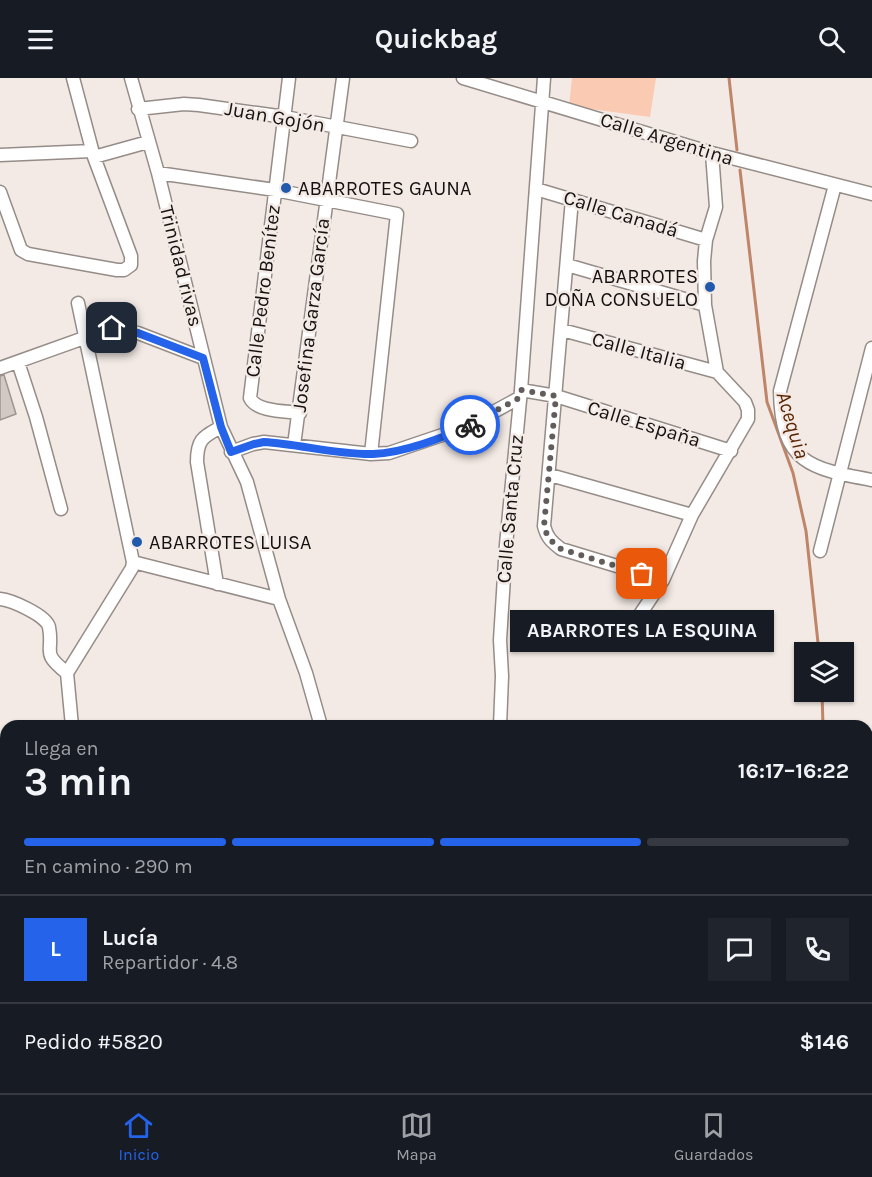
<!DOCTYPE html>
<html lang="es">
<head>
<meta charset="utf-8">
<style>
  :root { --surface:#171b24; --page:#20242c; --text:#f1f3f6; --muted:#9ea1a6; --line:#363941; --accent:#2563eb }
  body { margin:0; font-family:Karla,sans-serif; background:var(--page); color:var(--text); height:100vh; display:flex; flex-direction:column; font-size:22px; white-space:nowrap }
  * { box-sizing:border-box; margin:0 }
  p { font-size:20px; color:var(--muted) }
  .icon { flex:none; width:33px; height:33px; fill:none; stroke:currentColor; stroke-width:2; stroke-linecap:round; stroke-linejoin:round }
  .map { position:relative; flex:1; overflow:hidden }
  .panel { position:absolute; left:0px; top:642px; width:873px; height:374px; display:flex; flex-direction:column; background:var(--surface); border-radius:18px 18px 0 0; box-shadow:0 2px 4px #0004 }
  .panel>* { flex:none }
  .tools { position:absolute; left:794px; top:564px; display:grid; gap:12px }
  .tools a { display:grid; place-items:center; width:60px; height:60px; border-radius:0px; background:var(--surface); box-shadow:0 2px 4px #0004; font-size:30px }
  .pin { position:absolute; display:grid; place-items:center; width:51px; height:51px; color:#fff; margin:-26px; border-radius:12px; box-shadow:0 3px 9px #0006 }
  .courier { position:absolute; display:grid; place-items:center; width:60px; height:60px; margin:-30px; border:4px solid #2563eb; border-radius:50%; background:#fff; color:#222; box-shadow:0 2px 8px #0007 }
  .bubble { position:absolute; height:42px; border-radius:0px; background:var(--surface); box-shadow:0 2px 4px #0004; font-size:20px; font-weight:700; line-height:42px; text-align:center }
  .headline em { font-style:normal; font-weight:700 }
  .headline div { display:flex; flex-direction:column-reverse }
  .headline { display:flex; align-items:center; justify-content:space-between; height:102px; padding:0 24px }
  h1 { font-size:39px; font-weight:700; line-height:45px }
  .bar { display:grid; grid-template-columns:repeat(4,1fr); gap:9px 6px; align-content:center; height:72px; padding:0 24px }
  .bar i { height:8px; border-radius:4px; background:var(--line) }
  .bar .on { background:var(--accent) }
  .bar p { grid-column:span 4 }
  .line { display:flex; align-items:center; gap:15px; padding:0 24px; border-top:2px solid var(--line) }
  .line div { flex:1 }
  .round { display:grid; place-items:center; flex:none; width:63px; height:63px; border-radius:0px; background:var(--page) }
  header { display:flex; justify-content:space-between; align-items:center; height:78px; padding:0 24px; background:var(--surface); font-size:27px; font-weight:700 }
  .tabs { display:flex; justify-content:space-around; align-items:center; height:84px; border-top:2px solid var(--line); background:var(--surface); font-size:16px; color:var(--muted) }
  .tabs a { display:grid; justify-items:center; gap:3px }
  .tabs .on { color:var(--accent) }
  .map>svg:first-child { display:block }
  .green { fill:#facab2 }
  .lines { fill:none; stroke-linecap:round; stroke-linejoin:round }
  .stream { stroke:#be8568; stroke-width:3 }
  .building { fill:#d2c9c4; stroke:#9d9490; stroke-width:1.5 }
  .minor-casing { stroke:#958c88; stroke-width:15 }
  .major-casing { stroke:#958c88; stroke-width:20 }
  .minor { stroke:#fff; stroke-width:12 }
  .major { stroke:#fff; stroke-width:16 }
  .done { stroke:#625d5b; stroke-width:6; stroke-dasharray:0 10.8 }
  .route { stroke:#2563eb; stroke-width:8 }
  .poi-dot { fill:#215aac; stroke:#f3eae5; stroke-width:2 }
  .labels { text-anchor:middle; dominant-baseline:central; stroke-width:5; stroke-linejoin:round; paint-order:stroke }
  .street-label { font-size:20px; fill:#141110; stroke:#f3eae5 }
  .poi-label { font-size:20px; fill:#141110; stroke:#f3eae5; text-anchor:start }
  .water-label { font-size:21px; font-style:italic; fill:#5a2502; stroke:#f3eae5 }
</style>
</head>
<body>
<header><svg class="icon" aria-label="menu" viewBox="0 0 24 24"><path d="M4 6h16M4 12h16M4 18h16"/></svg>Quickbag<svg class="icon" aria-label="search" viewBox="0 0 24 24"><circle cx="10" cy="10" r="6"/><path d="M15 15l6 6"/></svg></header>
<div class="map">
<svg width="872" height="1015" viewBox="0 0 872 1015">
  <rect width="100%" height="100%" fill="#f3eae5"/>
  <path class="green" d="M572,0H656L650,39L569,28Z
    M6,965V1010H49L53,1015H0V971Z"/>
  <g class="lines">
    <path class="stream" d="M729,0L737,72
      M740,92L767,324L793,395L806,453L819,574
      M822,614L823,648"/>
  </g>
  <path class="building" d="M4,297L16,336L0,342V298Z"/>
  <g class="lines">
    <g class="minor-casing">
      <path id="minor" d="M131,0L158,95L221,349L247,404L279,521L306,595L321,648
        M289,0L250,320C257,334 285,333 300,335
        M463,0L712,75L872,116
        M138,31L184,26L199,27L285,39L411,63
        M0,77L92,73
        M94,79L148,64
        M158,95L275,112L397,136L371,376
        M835,107L780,313C781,385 810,391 872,402
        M536,111L706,162
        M0,114L21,172L28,176L117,192H124L131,187V178L94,79L73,0
        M572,121L544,448C547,460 552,464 561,471L663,502
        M567,187L705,227
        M78,225L133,484
        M562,252L717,294
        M18,284L36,339L61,431
        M0,290L112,250L138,255L203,280
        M521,312L556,318L731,373
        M294,367L343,0
        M231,374L253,366L264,364L371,376L389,375L466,349L519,320
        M550,397L692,437
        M820,473L872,270
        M133,484L279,521
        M217,506L197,384C197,361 203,359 221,349
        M0,521C11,522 46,537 49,549C54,576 40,573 67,595
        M639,538L663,502L692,437L748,341V332L745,324L717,294L705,227L704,183L706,162L716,129L712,75
        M72,648L67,595L132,490L133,484
        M500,648L502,598L500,562L506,467L521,312L544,0
        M867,792L872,770
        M867,844L872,845
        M867,946L872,949
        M0,956L6,951
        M474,1015L476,1010
        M666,1015L667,1010
        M737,1015L739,1010
        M821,1015L822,1010"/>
    </g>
    <g class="major-casing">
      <path id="major" d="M0,848L6,865
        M65,1010L68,1015"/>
    </g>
    <use href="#minor" class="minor"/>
    <use href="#major" class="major"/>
  </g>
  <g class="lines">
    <path class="done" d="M470,347L519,320L521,312L556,318L544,448C547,460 552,464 561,471L642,496"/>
    <path class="route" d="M112,250L138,255L203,280L221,349L231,374L254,366L264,364C300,366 337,377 373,376C403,375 443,360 470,347"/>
  </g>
  <g class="poi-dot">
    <circle cx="286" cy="110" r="6"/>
    <circle cx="710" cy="209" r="6"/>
    <circle cx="137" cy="464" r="6"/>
  </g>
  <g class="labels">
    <g class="street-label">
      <text transform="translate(275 39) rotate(10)">Juan Gojón</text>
      <text transform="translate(667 61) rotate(17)">Calle Argentina</text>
      <text transform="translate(621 136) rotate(17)">Calle Canadá</text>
      <text transform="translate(181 188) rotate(76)">Trinidad rivas</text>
      <text transform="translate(263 213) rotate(-83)">Calle Pedro Benítez</text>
      <text transform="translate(311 237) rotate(-83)">Josefina Garza García</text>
      <text transform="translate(639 273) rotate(15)">Calle Italia</text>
      <text transform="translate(644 346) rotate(17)">Calle España</text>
      <text transform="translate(510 431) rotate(-85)">Calle Santa Cruz</text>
    </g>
    <g class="poi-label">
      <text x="298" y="110">ABARROTES GAUNA</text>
      <text x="698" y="198" text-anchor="end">ABARROTES<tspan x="698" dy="23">DOÑA CONSUELO</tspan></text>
      <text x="149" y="464">ABARROTES LUISA</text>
    </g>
    <g class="water-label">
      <text transform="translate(793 347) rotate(73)">Acequia</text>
    </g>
  </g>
</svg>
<div class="tools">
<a><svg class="icon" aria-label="layers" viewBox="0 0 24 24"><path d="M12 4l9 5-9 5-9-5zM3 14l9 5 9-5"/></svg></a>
</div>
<div class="pin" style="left:642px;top:496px;background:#ea580c"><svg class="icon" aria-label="bag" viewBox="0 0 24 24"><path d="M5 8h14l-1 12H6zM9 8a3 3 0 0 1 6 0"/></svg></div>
<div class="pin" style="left:112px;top:250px;background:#1f2937"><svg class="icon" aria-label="home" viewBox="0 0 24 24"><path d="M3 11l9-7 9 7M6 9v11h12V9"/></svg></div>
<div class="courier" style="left:470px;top:347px"><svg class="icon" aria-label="bike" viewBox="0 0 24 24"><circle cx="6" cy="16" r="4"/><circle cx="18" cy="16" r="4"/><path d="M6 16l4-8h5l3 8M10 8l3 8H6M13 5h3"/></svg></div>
<div class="bubble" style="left:510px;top:532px;width:264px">ABARROTES LA ESQUINA</div>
<section class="panel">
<div class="headline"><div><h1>3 min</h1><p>Llega en</p></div><em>16:17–16:22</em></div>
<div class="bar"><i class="on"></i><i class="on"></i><i class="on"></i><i></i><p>En camino · 290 m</p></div>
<div class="line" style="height:108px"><b class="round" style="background:var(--accent);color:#fff">L</b><div><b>Lucía</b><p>Repartidor · 4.8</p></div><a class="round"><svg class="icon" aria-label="chat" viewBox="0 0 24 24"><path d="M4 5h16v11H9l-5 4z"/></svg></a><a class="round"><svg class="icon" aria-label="phone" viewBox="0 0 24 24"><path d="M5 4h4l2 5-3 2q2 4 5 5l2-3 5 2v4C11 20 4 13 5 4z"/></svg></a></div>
<div class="line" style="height:78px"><div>Pedido #5820</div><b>$146</b></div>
</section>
</div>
<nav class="tabs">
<a class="on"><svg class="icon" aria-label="home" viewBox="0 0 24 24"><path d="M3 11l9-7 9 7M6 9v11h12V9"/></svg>Inicio</a>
<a><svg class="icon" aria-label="map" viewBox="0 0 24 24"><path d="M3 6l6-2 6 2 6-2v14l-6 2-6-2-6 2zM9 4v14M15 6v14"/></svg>Mapa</a>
<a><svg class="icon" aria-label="saved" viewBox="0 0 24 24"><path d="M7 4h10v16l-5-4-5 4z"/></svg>Guardados</a>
</nav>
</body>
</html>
